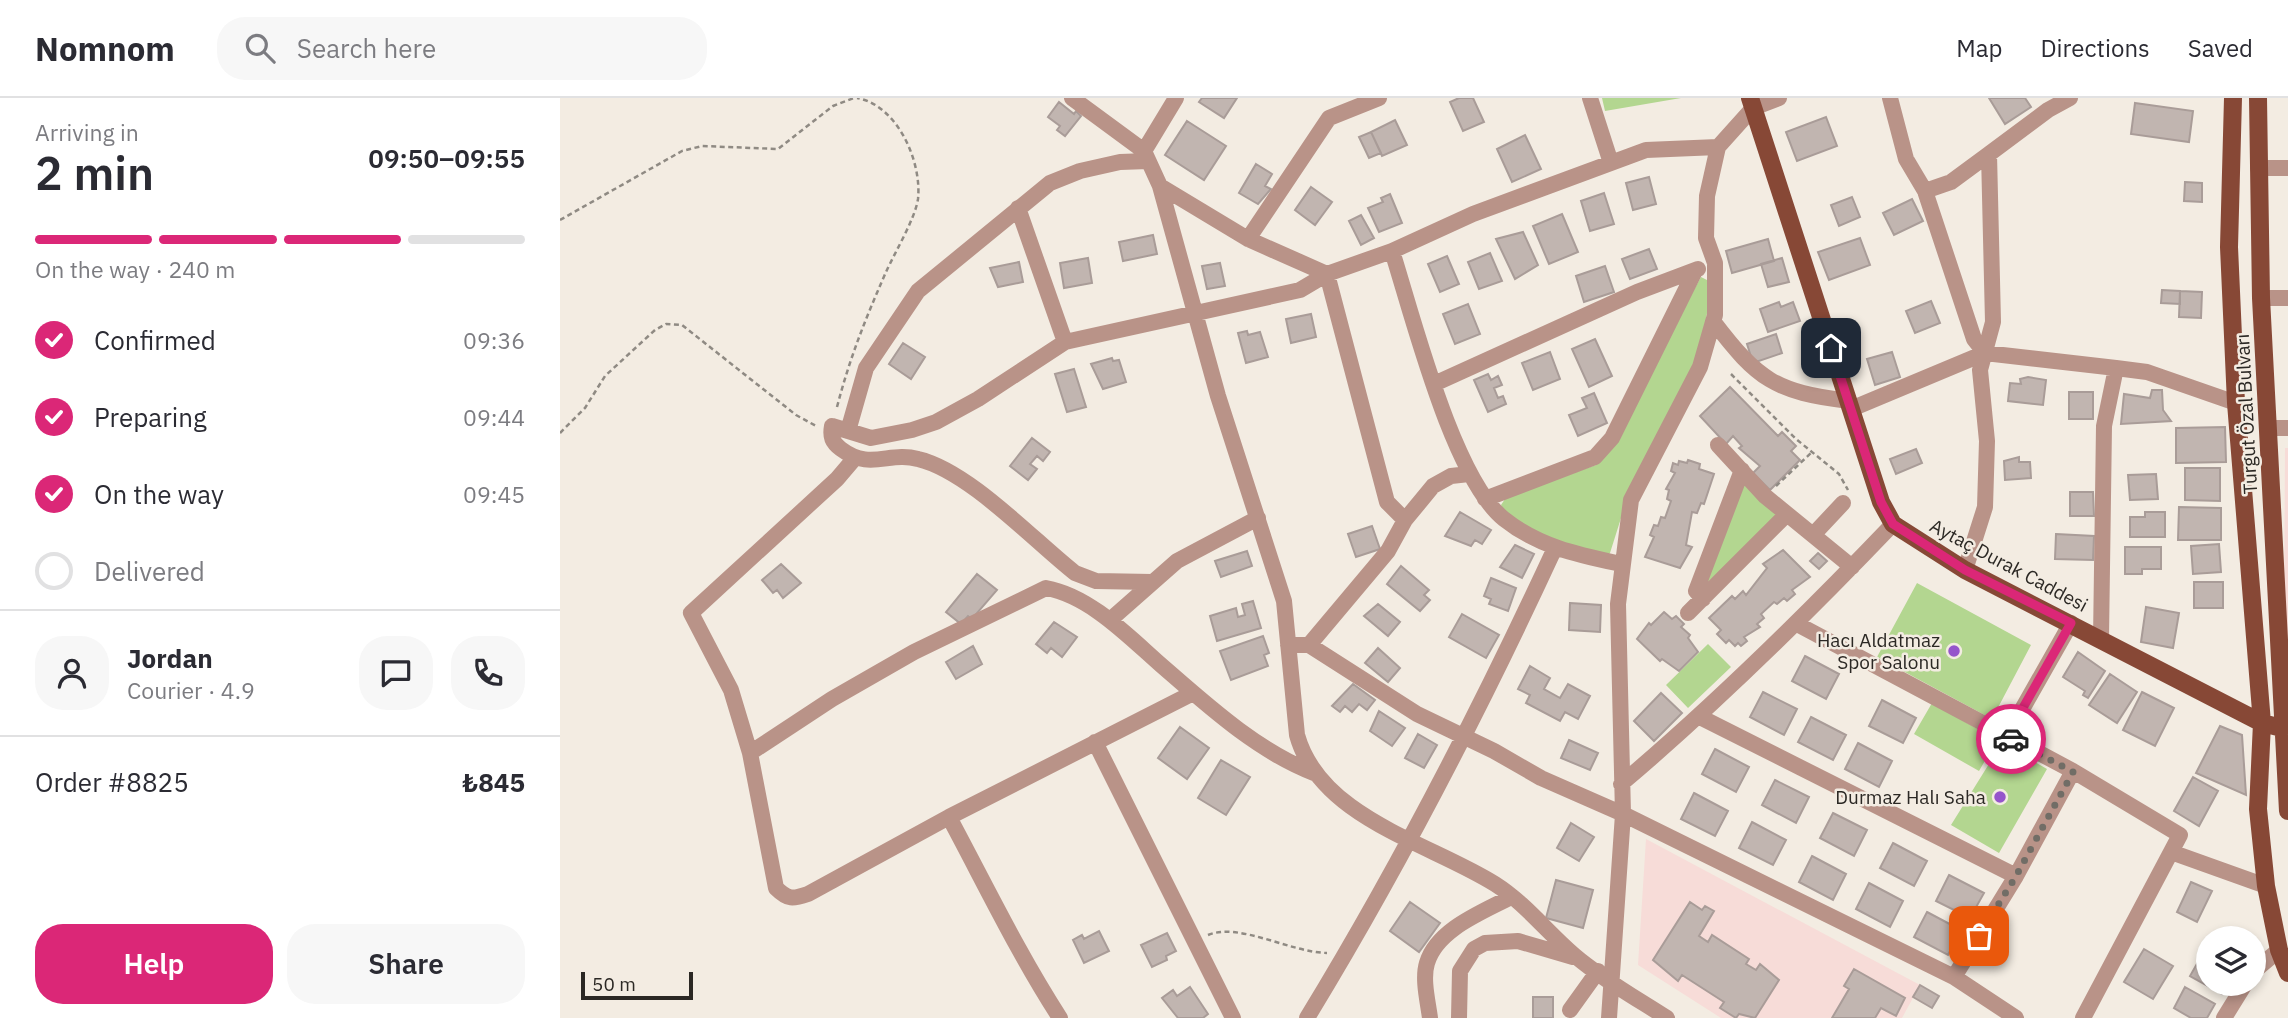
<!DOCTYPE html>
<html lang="en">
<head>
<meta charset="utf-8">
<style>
  :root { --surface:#fff; --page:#f7f7f7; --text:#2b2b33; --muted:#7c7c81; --line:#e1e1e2; --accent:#db2777 }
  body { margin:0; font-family:"IBM Plex Sans",sans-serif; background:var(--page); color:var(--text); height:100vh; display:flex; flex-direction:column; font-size:26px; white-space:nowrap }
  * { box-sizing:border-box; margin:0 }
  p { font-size:23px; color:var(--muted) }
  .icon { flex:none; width:38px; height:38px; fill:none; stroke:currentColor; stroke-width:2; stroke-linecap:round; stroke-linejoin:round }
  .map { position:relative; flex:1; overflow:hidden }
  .drawer { display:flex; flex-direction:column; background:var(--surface); width:560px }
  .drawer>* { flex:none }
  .fabs { position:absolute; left:1636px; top:828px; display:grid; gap:14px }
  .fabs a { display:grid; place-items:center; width:70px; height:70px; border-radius:50%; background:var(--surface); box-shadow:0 4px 10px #0003; font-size:35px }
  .scale { position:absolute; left:21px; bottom:18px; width:112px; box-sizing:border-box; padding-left:7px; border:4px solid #2b2824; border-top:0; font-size:19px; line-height:24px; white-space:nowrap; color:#2b2824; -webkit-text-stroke:5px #f3ece2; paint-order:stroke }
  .pin { position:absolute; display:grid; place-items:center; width:60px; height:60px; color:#fff; margin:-30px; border-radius:14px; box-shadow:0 4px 10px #0006 }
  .courier { position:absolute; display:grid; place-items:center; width:70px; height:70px; margin:-35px; border:5px solid #db2777; border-radius:50%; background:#fff; color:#222; box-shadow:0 2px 9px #0007 }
  .overview em { font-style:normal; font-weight:600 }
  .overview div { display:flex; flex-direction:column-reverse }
  .overview { display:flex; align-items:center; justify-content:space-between; height:119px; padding:0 35px }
  h1 { font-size:46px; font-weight:600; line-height:52px }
  .bar { display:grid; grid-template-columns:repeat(4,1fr); gap:10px 7px; align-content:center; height:84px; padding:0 35px }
  .bar i { height:9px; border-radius:5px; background:var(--line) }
  .bar .active { background:var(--accent) }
  .bar p { grid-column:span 4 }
  .line { display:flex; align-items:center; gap:18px; padding:0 35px; border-top:2px solid var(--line) }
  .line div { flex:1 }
  .round { display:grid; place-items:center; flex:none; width:74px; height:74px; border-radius:28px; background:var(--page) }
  ol { padding:0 35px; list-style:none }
  li { display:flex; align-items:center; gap:21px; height:77px }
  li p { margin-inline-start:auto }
  li .icon { padding:7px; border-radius:50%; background:var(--accent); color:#fff; stroke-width:4 }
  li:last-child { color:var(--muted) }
  li i { width:38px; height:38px; border:4px solid var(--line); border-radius:50% }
  .cta { display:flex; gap:14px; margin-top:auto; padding:14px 35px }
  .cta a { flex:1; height:80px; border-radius:28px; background:var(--accent); color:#fff; font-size:28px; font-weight:600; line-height:80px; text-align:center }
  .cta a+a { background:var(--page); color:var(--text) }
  header { display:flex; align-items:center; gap:42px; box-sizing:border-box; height:98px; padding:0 35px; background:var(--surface); border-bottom:2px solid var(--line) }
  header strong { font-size:33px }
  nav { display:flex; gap:38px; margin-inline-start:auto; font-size:24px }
  .search { width:490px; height:63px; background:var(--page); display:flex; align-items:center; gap:18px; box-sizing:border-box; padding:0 24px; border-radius:28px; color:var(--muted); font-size:26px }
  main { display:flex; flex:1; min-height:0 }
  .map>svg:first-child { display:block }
  .education { fill:#f7dcd8 }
  .green { fill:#b3d690 }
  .building { fill:#c1b5b0; stroke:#a99c98; stroke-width:2 }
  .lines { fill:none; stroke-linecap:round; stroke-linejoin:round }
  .path { stroke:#8f8a83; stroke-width:2.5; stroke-dasharray:5 3.5; stroke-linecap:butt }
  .minor { stroke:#b99388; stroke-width:16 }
  .major { stroke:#874836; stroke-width:18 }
  .done { stroke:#716d66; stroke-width:7; stroke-dasharray:0 12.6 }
  .route { stroke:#db2777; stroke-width:9 }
  .poi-dot { fill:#9555cb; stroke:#f3ece2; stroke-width:2.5 }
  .labels { text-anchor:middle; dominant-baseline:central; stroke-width:5; stroke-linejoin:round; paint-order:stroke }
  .street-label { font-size:19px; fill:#2b2824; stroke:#f3ece2 }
  .poi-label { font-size:19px; fill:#2b2824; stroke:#f3ece2; text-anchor:end }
</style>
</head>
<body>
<header>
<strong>Nomnom</strong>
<div class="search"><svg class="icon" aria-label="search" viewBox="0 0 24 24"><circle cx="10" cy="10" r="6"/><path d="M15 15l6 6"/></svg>Search here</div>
<nav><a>Map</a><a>Directions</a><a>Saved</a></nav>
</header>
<main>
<section class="drawer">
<div class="overview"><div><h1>2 min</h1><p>Arriving in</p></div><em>09:50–09:55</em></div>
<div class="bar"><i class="active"></i><i class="active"></i><i class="active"></i><i></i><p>On the way · 240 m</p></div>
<ol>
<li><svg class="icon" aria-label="check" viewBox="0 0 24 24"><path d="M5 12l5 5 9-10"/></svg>Confirmed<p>09:36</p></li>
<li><svg class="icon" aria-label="check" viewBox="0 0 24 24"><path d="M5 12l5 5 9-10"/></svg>Preparing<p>09:44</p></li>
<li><svg class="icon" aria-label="check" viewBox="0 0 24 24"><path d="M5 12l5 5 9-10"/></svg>On the way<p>09:45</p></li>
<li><i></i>Delivered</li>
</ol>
<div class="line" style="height:126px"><a class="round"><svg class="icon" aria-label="person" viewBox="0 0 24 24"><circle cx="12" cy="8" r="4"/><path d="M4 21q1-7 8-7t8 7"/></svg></a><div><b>Jordan</b><p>Courier · 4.9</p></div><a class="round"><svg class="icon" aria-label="chat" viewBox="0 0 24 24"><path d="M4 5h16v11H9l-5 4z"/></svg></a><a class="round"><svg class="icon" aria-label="phone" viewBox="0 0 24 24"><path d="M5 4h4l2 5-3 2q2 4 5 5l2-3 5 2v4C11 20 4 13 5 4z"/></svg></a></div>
<div class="line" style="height:91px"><div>Order #8825</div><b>₺845</b></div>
<div class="cta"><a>Help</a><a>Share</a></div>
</section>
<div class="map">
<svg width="1728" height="920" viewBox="0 0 1728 920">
  <rect width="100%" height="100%" fill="#f3ece2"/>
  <path class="education" d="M1725,350H1728V546L1724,547Z
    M1086,741L1360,887L1342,920H1161L1078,867Z"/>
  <path class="green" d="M1042,0H1121L1045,13Z
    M1141,179L1147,182L1149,206L1137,263L1067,401L1050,455L1046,459L1039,457C1015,448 950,431 941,407L947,398L1036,367Z
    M1183,384L1218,418L1143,489Z
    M1357,485L1471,547L1432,621L1317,559Z
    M1148,546L1171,569L1128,610L1106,587Z
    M1372,605L1437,642L1419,673L1354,636Z
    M1442,645L1487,671L1439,755L1391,727Z"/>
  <path class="building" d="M642,0H677L664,20L639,4Z
    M899,0H913L924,24L903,33L890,4Z
    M1429,0H1465L1471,9L1445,26Z
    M499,4L514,16L516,13L521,18L505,38L497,32L500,28L488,19Z
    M1575,5L1633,13L1629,44L1571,36Z
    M1266,19L1277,48L1237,63L1226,34Z
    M835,22L847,47L822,58L811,34Z
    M627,23L666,48L644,82L605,57Z
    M811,34L821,55L809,60L799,39Z
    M965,37L981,71L952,84L937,51Z
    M696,66L712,76L705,88L711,91L698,106L679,95Z
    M1089,79L1096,106L1073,112L1066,85Z
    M1625,84L1642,85V104L1624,103Z
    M751,89L772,104L755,127L735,112Z
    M1044,95L1054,126L1030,133L1021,103Z
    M830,96L842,125L819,134L808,110L823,104L821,100Z
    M1292,99L1300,119L1279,128L1271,107Z
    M1352,101L1363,123L1334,137L1323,115Z
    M1002,116L1018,154L989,166L973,128Z
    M801,117L814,140L801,147L789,123Z
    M963,134L978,167L955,181L936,141Z
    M593,137L597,156L563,163L559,144Z
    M1300,140L1310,167L1269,182L1258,154Z
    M1208,141L1214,163L1172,175L1166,153Z
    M1089,151L1097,171L1070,181L1062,161Z
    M930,155L942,183L919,191L908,164Z
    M887,158L899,186L880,194L868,166Z
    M528,160L532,185L504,190L500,165Z
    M1222,160L1229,184L1208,189L1201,166Z
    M459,164L463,184L438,189L430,170Z
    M660,165L665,188L647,191L642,168Z
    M1045,168L1054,194L1024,204L1016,178Z
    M1602,192L1620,193V206L1601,205Z
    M1620,193L1642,194L1641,220L1619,219Z
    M1371,203L1380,225L1355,235L1346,213Z
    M1219,204L1221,209L1233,204L1240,223L1208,234L1200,211Z
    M908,206L920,236L895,246L883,216Z
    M751,216L756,239L731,245L726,221Z
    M687,233L688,237L700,234L708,259L686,265L678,235Z
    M1216,236L1222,255L1193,265L1187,246Z
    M1035,241L1052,278L1029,289L1012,251Z
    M343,245L365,259L351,281L329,266Z
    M990,254L1000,281L973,292L962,265Z
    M1332,254L1340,279L1315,287L1307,261Z
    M552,260L553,263L559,262L566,284L543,291L531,266Z
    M514,271L526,309L507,314L495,276Z
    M928,276L931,282L938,278L942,287L934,290L938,300L943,298L946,306L928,314L914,282Z
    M1468,279L1486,282L1483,307L1448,303L1450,285L1461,286L1460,281Z
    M1170,289L1218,338L1222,334L1236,348L1231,353L1240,362L1210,392L1193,375L1200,368L1179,350L1182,348L1173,338L1166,346L1140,318Z
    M1592,292H1602L1603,312L1611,323L1561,326L1564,296L1590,300Z
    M1509,294H1533V321H1509Z
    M1034,295L1047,325L1018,338L1009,317L1027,310L1022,300Z
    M1665,329L1666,364L1616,365V330Z
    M472,340L490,354L483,363L477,358L470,366L477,371L468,382L450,368Z
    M1356,351L1362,365L1336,376L1330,361Z
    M1459,359V364H1470L1471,380L1445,382L1444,363Z
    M1128,362L1140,366L1139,371L1154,376L1144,406L1141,405L1137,415L1132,414L1126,447L1132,449L1120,470L1085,459L1094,439L1090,437L1094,427L1098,428L1101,419L1105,420L1111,403L1107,401L1109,392L1106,391L1115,375L1111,373L1113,365L1118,367L1119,363L1127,365Z
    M1625,370H1660V403L1625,402Z
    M1596,376L1598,401L1570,402L1568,377Z
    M1510,394H1533L1534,418H1510Z
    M1619,409L1661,410V442H1618Z
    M900,414L931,432L922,446L915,442L911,448L885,438Z
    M1585,414H1605V439H1570V419H1585Z
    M812,428L820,451L796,459L788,436Z
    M1496,436L1534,438L1533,462L1495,461Z
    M1659,446L1661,474L1633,476L1631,448Z
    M955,447L974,456L962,480L940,469Z
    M1565,449H1601V471H1582V476H1565Z
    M1223,452L1250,479L1232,492L1235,496L1227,503L1224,500L1217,506L1214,504L1201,516L1204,520L1197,526L1200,529L1184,539L1187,543L1181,548L1178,545L1175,548L1169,542L1166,545L1157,536L1161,532L1149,520L1172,498L1175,501L1183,493L1186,497L1207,470L1203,466Z
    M687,453L692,468L661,479L655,463Z
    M1258,455L1267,463L1259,471L1250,463Z
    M221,466L241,485L223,500L217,492L213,495L202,482Z
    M841,468L869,492L864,497L870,502L860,513L827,486Z
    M417,476L437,492L412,521L408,518L401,526L386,514Z
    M931,480L956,490L948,513L929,506L931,501L924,498Z
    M1634,484H1663V510H1634Z
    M693,503L701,530L657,543L650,518L676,510L678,519L685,517L682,506Z
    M1010,505L1041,507L1040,534L1009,532Z
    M818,506L840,524L828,538L804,518Z
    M1586,509L1619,515L1613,550L1581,544Z
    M1104,514L1112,521L1116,518L1124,526L1121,529L1130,537L1128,540L1138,554L1119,573L1102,561L1100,563L1077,541L1089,525L1091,527Z
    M902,516L939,537L926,560L889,539Z
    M494,524L517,539L502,559L491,550L487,555L476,546Z
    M703,538L709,555L704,557L708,568L671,582L660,553Z
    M413,548L422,566L396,581L386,564Z
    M818,550L840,570L828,584L805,565Z
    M1518,554L1545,573L1528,600L1523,597L1525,593L1503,579Z
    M1245,558L1279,576L1266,601L1232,583Z
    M970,568L990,580L984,591L1000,600L1008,586L1030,598L1018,621L1005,614L1000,623L966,605L970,597L958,591Z
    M1550,576L1577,594L1557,625L1529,607Z
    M793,586L815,602L807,612L799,606L792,614L785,608L780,614L772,608Z
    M1203,594L1237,611L1224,637L1190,619Z
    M1582,594L1614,610L1595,648L1563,632Z
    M1101,595L1122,615L1094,643L1074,623Z
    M1322,602L1356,620L1343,645L1309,628Z
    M819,613L845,630L832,648L810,633Z
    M1251,619L1286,637L1273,662L1238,644Z
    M1660,628L1682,637L1686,697L1636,675Z
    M620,629L649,650L627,681L598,660Z
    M858,636L877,647L864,670L845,660Z
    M1009,642L1038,655L1030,672L1001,660Z
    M1298,645L1332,663L1319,689L1285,671Z
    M1155,651L1189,669L1176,694L1142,676Z
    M661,662L690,679L666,717L638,700Z
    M1633,679L1658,693L1639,728L1614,713Z
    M1215,682L1249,699L1236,725L1202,707Z
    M1134,695L1168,713L1155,738L1121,721Z
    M1273,715L1307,732L1294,758L1260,740Z
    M1192,724L1226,742L1213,767L1179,750Z
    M1011,725L1034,739L1019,763L997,750Z
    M1333,745L1367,763L1354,788L1320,770Z
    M1252,758L1286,776L1273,802L1239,784Z
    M1389,777L1424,795L1410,820L1376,803Z
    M996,782L1033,792L1023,830L986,820Z
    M1631,784L1652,793L1637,824L1617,814Z
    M1309,785L1343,803L1330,829L1296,811Z
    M850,804L880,825L859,854L830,833Z
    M1130,804L1142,812L1145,808L1154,813L1139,838L1148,844L1152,837L1189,861L1186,866L1196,872L1200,866L1219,882L1195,920L1179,916L1176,920L1160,910L1164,904L1122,877L1118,883L1093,862Z
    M1367,814L1401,832L1388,857L1354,839Z
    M539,833L549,853L524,865L513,842L522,837L524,841Z
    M607,835L616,853L606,858L607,862L592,869L581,847Z
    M1646,850L1648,852V886H1668L1662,896L1630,878Z
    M1584,851L1613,868L1593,901L1564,884Z
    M1294,871L1345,900L1336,918L1321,910L1315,920H1272L1289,891L1284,888Z
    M1360,887L1379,898L1372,910L1353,899Z
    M630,889L648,916L643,920H618L602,900L613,892L617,898Z
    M1625,889L1655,906L1647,920H1631L1614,910Z
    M973,899H993V920H973Z"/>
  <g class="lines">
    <path class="path" d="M0,122L122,53L142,48L218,51L273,8L294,0
      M1171,276L1236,341L1279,376L1288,392
      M277,309C290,259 305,222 326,174C335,154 355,121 358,101C362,63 337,7 297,0
      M0,335L25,310L45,278L95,232L106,226L122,227L236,317L258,329
      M1216,388L1252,354
      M648,837C679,824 729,854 767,855"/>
    <path class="minor" d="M512,0L584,53
      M616,0L584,53L600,88L658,298L724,503L737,637C760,720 870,745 935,786C965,805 988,835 1014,857C1042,881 1076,900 1107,920
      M1030,0L1051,65
      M1330,0L1346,61L1365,93L1414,241L1425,255
      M1698,70H1728
      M600,88L688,141L767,176L832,153L913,116L1086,52L1158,49
      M1365,93L1391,84L1429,56
      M458,110L505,244
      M688,141L769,20L819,0
      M832,153C853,219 893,380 944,421C979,449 1019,457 1061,466
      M1701,200H1728
      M1153,223C1198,282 1215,294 1289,303
      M874,286L1077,194L1138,171
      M1291,311L1425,255L1556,270
      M1709,330H1728
      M288,333L306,270L358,193L490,85L520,73L560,64L588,63
      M1158,347L1205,398L1292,469
      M294,361L277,381L131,515L171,592L190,655L216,790C228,802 233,801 248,796L389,719L633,595
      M925,401L1035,359L1052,340L1135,173
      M1253,437L1283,405
      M1405,472L1425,409L1427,343L1420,272L1433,224L1429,56L1488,12L1510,0
      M592,484L536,483L515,475C473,442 409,373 358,361C329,353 310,373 281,351C272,344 270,339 272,328L311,340L352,332L376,324L418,301L505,244L740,192L767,176L827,404L845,422
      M1143,501L1136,493L1182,372
      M1128,515L1227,416
      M550,522L617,463L698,420
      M1237,526L1513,673L1620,737L1523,920
      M1541,541L1544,328L1556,270L1587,274L1676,305
      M728,547H749L857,616L934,653L981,680L1063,716L1394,879L1456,920
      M749,547L828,453L845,422L873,388L891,378L909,376
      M1140,619L1456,778
      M1447,638L1511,525
      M535,644L673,920
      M190,655L272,601L354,554L486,490C530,498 568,538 601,567C647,607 697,653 754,675
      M1061,686C1158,604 1246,517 1333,426
      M389,719C425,786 459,857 500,920
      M1611,754L1706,788
      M1694,873L1719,852
      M1394,879L1456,778L1513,673
      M1010,912L1038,873
      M747,920C839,769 920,612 994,452
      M870,920C868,904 862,881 867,865C877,831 923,814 951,799
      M899,920L900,873L914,851L925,845L958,843L1013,859
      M1049,920L1063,716L1058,506L1071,402L1140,269L1155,217V165L1146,140L1147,98L1158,49L1193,10L1219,0
      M1664,920L1685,886"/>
    <path class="major" d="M1190,0L1321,404L1333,426L1405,472L1702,625L1722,630
      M1673,0L1669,149L1676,305L1702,625L1698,711L1706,788L1719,852L1728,875
      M1698,0L1701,200L1728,713"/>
  </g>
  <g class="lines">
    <path class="done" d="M1419,838L1456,778L1513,674L1451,641"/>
    <path class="route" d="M1271,250L1321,404L1333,426L1405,472L1511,525L1447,638L1451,641"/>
  </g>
  <g class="poi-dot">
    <circle cx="1394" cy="553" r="7"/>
    <circle cx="1440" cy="699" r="7"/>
  </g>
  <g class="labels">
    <g class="street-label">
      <text transform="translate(1686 316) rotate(-93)">Turgut Özal Bulvarı</text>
      <text transform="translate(1449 467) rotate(28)">Aytaç Durak Caddesi</text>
    </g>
    <g class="poi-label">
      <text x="1380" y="542">Hacı Aldatmaz<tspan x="1380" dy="22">Spor Salonu</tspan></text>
      <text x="1426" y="699">Durmaz Halı Saha</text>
    </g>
  </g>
</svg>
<div class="fabs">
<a><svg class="icon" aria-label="layers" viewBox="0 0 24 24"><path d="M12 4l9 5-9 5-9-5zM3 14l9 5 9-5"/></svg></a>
</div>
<div class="scale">50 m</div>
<div class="pin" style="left:1419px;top:838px;background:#ea580c"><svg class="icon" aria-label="bag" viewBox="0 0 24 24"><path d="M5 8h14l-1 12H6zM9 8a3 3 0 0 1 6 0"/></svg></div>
<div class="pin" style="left:1271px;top:250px;background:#1f2937"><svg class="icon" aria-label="home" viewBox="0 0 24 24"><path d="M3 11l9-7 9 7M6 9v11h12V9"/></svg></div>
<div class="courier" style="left:1451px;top:641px"><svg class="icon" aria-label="car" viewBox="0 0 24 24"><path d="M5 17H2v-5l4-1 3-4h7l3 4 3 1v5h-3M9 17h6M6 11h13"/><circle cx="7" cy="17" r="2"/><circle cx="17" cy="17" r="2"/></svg></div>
</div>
</main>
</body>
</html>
